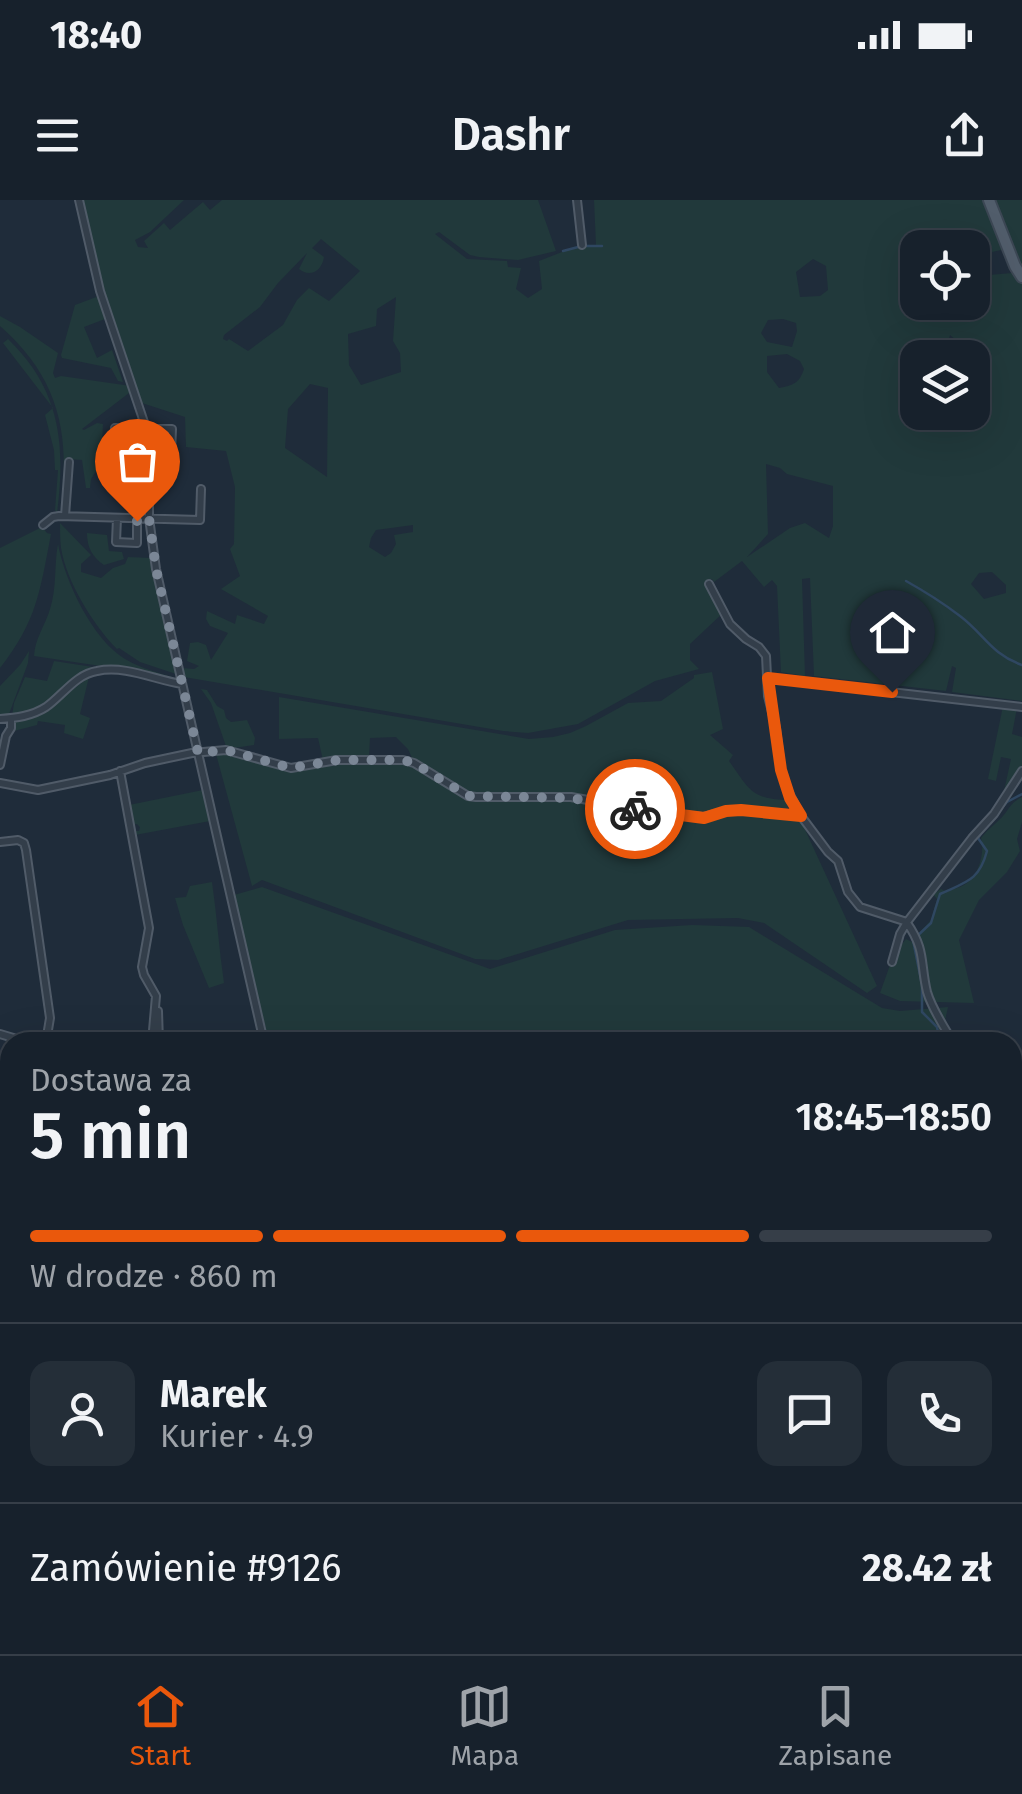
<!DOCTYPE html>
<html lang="pl">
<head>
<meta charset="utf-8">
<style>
  :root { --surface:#17212c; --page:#242e38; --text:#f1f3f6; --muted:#9ea3a9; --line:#363e48; --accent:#ea580c }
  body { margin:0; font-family:"Fira Sans",sans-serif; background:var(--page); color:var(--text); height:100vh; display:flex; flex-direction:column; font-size:38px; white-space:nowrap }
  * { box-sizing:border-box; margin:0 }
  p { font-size:32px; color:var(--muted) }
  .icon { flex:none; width:55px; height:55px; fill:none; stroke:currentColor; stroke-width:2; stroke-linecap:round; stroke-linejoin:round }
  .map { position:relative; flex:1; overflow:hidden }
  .panel { position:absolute; left:0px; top:832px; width:1022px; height:622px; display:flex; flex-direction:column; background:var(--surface); border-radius:30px 30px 0 0; box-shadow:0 10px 40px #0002,0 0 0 2px var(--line) }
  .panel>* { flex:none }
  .tools { position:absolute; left:900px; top:30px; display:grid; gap:20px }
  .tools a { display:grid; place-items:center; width:90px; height:90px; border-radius:20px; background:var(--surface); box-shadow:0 10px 40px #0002,0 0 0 2px var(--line); font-size:50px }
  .pin { position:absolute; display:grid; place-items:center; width:85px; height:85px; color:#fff; margin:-102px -42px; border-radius:50% 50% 50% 0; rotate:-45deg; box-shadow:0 0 10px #0007 }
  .pin .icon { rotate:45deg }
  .courier { position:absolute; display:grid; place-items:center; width:100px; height:100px; margin:-50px; border:8px solid #ea580c; border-radius:50%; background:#fff; color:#222; box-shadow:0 2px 12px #0007 }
  .overview em { font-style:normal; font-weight:600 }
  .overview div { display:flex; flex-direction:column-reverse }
  .overview { display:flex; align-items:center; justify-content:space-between; height:170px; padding:0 30px }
  h1 { font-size:65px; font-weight:600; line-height:75px }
  .bar { display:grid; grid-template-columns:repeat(4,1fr); gap:15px 10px; align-content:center; height:120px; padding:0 30px }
  .bar i { height:12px; border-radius:8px; background:var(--line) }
  .bar .selected { background:var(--accent) }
  .bar p { grid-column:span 4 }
  .line { display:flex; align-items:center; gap:25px; padding:0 30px; border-top:2px solid var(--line) }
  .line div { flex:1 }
  .round { display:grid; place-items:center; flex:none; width:105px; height:105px; border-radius:20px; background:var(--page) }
  .status { display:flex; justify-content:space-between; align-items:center; height:70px; padding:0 50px; background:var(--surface); direction:ltr }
  .status svg { height:28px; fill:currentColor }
  header { display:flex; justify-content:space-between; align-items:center; height:130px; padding:0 30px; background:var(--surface); font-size:45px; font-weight:600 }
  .dock { display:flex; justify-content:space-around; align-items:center; height:140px; border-top:2px solid var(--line); background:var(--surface); font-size:28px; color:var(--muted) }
  .dock a { display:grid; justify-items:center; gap:5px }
  .dock .selected { color:var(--accent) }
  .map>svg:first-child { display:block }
  .green { fill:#21393b; fill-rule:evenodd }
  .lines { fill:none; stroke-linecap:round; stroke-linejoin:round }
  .stream { stroke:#2f4761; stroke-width:2.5 }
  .minor-casing { stroke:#505b68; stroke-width:10 }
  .major-casing { stroke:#3c4754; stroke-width:14 }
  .minor { stroke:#333e4a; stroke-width:6 }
  .major { stroke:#515d6b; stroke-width:10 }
  .done { stroke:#7b8796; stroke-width:10; stroke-dasharray:0 18 }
  .route { stroke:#ea580c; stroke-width:12 }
</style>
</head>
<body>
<div class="status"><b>18:40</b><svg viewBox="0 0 49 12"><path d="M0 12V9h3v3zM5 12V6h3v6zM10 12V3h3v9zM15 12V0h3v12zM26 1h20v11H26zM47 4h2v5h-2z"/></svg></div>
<header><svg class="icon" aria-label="menu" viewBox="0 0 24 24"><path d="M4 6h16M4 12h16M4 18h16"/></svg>Dashr<svg class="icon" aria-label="share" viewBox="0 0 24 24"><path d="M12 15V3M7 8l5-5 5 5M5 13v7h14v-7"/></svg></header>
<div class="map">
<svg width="1022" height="1454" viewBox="0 0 1022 1454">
  <rect width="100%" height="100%" fill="#1f2c3a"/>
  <path class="green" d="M82,0H184L150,32L135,40L138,47L148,48L144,41L164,23L170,30L203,2L210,10L222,0H538L556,51L518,60L479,57L470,55L439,32L435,34L467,59L507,61L508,67L521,68L516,89L528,98L542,89L539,61L567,50L596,45L594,0H986L1006,49L987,53L989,75L1012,73L1014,68L1022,80V501L952,492L956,468L952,466L946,491L814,476L810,378L802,379L805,476L781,472L777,386L772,380L764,387L742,361L714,382L712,379L705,384L711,390L724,412L690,444V460L699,469L655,481L578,524L528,533L503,531L184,477L182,468L194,469L199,466L187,461L190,443L198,442L206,445L211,460L228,433L210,426L206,419L207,411L235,424L237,415L264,424L268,416L221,389L240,376L230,349L234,344L235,287L226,251L186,247L185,217L142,203L105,94ZM321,39L360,71L329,101L309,88L297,100L283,125L248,151L229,139L227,141L223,139L224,135L260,107L278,83L307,53L299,69C310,78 322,71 324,57L312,48ZM918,48H972V102H918ZM813,59L826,66L828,90L820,96L800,97L796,72ZM396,97L393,141L400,153L401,172L361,185L349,165L348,134L376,126L377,109ZM783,119L796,123L797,131L792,147L767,142L761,133L768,120ZM950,135L971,154L968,157L972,158V212H918V158L944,157ZM787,154L800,161L804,169C799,184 793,185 779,188L767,172V156ZM310,184L328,188L327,277L285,248L288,209ZM766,264L780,268L787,274L833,286V326L829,338L805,323L790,328L747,357L768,334ZM413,325V332L394,335L396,344L391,353L385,357L369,347L371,338L376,330ZM992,372L1006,385V393L984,399L971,384L979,373Z
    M991,0H1022V70Z
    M99,96L105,119L84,127L97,158L112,150L123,182L118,181L111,168L62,158L61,155L75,105Z
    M0,116L20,127L58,153L53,173L55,178L61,176L131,186L129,193L82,229L84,230L97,223L103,224L101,263L91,279L90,288H86L82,260L68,259L64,314L61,313C70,235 61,180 0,126Z
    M8,139C60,189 66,244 57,313L55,310L58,270H55L54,250L45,215L53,208L3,143Z
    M60,323L91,355L81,364V372L101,378L113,368L125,364L128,357L151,358L179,475L140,462L119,448L117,449C94,426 66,381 61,348C60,340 60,331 60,323Z
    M42,327L47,333L51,334C40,391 37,421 0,468V348Z
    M87,333L107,335L109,351L122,352L124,359L104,365C92,357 87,347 87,333Z
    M58,344C65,381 92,439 125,459C142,469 160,473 178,479L175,481L126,466L114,468L34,456C35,438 45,426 50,409C57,388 54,364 58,344Z
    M29,451L28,463L9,514L0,517V486L20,465Z
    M54,461L93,467L36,510L12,516L14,503L25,477L47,481Z
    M712,472L723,529L710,535L733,555L729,561C748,587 750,599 786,600L790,614L744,609L704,616L683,615L571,596L483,595L469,592L413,560L408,549L396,537L370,538L369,557L323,560L318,538L279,539V497L529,539L553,537L570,533L586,526L628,503L661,501L694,478V475Z
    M89,477L80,514L90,518L83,539L64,533L65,525L38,521L37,525L14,531L13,521L48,509Z
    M201,489L207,490L217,506L224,510L226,518L231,522L247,520L255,538L254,545L227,549L211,503Z
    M1003,506L1017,508L1012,534L1022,537V566L1002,600L1011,559L1001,557L996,581L988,579Z
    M227,551L275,567L291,570L339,561H403L413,564L460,592L461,597L463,595L571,599L682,619H704L727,613H742L792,618L802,623L877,786L867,793L764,723L738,718L628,720L498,760L475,759L262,680L252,686L216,554Z
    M203,590L210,621L135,635V631H139L140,627L137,624L133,625L129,605Z
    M1022,597V622L1017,639L1020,651L1007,672L979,700L959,740L974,803L900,801L880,793L890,765L896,763C896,754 900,746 906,739L916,744L920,742L918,734L931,720L937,699L933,694L941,689L947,692C952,689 959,688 964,685C979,676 985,653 981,638C987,630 993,626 999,620C1009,611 1009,603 1022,597Z
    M212,682C217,716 219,750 224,783L209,788L183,725L175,698L186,697L190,686Z
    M262,687L490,769L615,730L692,725L749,727L882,808L900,811L948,807L944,825L951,842H507L488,835L472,842H269L234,695Z
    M1013,922L1022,930V1167L1013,1174Z
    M0,1252L10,1257V1399L0,1377Z
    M1022,1354V1454H1013L1009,1445H1012L1013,1362Z
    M76,1445H172L173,1454H124L123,1451L117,1452L116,1454H67Z
    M247,1445H402L398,1454H258Z"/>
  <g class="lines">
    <path class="stream" d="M563,51L582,46H602
      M906,381C924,391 943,403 960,416C984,434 991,454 1022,465
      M1000,610L1007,602L1022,594
      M940,842L937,827L922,812V785L913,740L931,723L940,694C966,682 979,681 987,651L978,638L982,632
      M808,1454L811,1445"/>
    <g class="minor-casing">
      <path id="minor" d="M79,0L100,91L149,237V318L156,369L264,842
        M577,0L582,45
        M115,228L172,229L170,278H115Z
        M65,316L69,262
        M117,318L116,342L137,343V319
        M43,325L53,317L59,316L200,320L201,289
        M709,384L730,424L746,439L759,447L766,456L768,496L776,528L781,569L789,593L801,616L828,652L838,661L848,692L860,707L907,722
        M768,478L1022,507
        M0,519C16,518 32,516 46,507C62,496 76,474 97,471C126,465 155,480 182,484
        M0,565L6,536L11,528V518
        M120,571L149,728L142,767L144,775L156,796L152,842
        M0,583L38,590L110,575L145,563L192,553L226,550L291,568L337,560H403L414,563L468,596L476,597H571L662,613L703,617L726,611L741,610L801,616
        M0,642L18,640L24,643L26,650L50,818L46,842
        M907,723C926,750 920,763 927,792C932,809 944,827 953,842
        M892,762L900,734L907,722L972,638L994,614L1022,571
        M158,811L159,842
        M0,834L27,842H47
        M0,1156L10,1157
        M1012,1361L1022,1351
        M0,1442L7,1454
        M119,1445L121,1454
        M889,1445L895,1454
        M623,1454L633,1445"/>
    </g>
    <g class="major-casing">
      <path id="major" d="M989,0L1015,66L1022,77"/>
    </g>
    <use href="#minor" class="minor"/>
    <use href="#major" class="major"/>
  </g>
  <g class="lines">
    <path class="done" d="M137,321V318H149L156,369L198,553L226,550L291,568L338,560H402L414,563L468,596L571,598L635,609"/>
    <path class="route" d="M635,609L704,618L726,611L741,610L801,616L790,598L781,570L768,478L892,492"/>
  </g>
</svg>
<div class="tools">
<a><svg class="icon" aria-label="locate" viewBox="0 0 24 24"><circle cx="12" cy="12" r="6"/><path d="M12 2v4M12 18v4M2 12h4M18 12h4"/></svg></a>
<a><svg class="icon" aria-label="layers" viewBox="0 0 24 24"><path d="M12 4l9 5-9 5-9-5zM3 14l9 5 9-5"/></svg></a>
</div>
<div class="pin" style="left:137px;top:321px;background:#ea580c"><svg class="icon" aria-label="bag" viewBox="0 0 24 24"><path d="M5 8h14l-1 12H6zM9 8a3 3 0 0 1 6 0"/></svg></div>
<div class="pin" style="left:892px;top:492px;background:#1f2937"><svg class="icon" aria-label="home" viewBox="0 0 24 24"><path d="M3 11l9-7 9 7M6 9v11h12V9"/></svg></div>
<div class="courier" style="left:635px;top:609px"><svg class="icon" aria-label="bike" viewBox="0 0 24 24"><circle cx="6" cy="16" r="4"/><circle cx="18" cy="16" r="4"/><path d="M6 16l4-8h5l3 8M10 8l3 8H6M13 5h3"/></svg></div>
<section class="panel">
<div class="overview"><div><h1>5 min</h1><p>Dostawa za</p></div><em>18:45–18:50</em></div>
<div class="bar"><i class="selected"></i><i class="selected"></i><i class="selected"></i><i></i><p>W drodze · 860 m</p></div>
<div class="line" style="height:180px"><a class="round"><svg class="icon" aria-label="person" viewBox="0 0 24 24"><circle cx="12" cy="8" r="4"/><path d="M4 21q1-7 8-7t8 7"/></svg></a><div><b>Marek</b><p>Kurier · 4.9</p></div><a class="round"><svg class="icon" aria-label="chat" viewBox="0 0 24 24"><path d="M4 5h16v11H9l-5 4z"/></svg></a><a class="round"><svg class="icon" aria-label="phone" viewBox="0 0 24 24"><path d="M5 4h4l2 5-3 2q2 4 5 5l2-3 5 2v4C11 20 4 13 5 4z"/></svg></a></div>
<div class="line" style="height:130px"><div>Zamówienie #9126</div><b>28.42 zł</b></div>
</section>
</div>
<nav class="dock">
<a class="selected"><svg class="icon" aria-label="home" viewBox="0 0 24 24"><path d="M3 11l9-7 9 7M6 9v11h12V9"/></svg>Start</a>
<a><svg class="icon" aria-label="map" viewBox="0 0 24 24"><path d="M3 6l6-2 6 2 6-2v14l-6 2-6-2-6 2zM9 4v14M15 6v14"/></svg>Mapa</a>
<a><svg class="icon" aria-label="saved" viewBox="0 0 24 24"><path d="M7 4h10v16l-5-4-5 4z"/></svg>Zapisane</a>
</nav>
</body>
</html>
